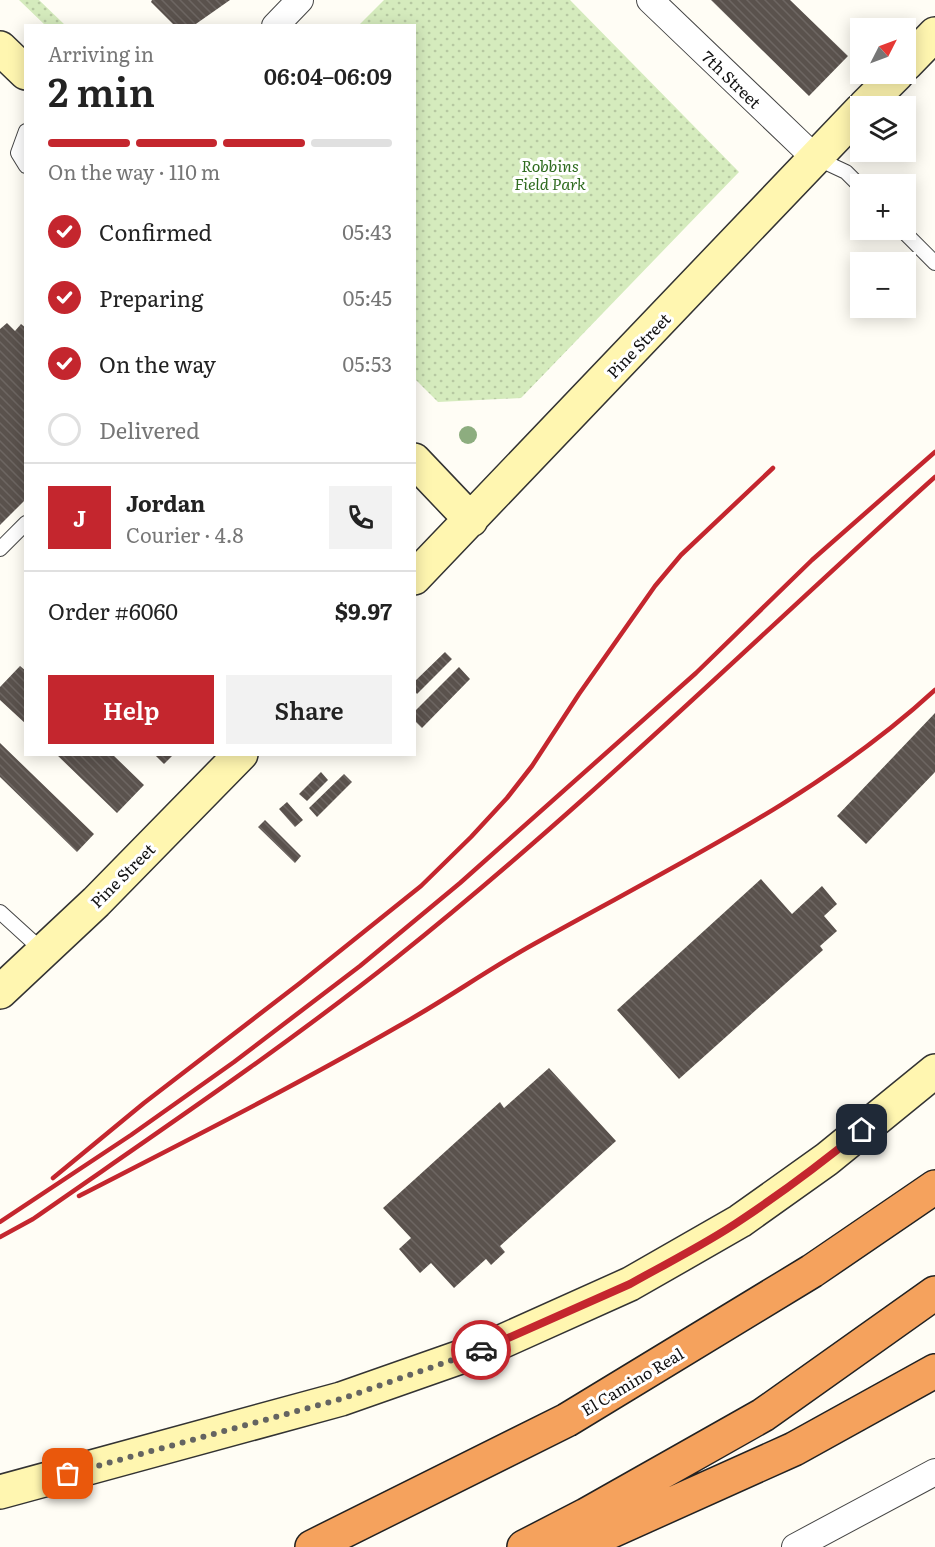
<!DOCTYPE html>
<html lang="en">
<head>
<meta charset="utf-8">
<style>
  :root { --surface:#fff; --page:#f2f2f2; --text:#222; --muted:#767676; --line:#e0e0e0; --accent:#c4262e }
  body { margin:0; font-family:Literata,serif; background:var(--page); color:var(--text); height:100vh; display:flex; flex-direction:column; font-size:22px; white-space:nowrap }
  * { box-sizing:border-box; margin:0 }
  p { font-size:20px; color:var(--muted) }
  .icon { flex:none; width:33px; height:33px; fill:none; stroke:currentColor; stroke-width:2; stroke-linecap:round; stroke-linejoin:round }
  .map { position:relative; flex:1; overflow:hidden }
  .sheet { position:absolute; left:24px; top:24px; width:392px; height:732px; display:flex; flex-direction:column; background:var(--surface); border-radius:0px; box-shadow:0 3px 15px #0003 }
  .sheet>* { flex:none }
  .needle { width:39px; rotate:48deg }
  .fabs { position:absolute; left:850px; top:18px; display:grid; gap:12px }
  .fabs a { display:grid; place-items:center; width:66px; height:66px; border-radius:0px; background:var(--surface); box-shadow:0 3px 15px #0003; font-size:30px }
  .pin { position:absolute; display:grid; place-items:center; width:51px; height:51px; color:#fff; margin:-26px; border-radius:12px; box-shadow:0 3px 9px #0006 }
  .courier { position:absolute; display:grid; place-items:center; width:60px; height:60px; margin:-30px; border:4px solid #c4262e; border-radius:50%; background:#fff; color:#222; box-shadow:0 2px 8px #0007 }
  .overview em { font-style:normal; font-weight:600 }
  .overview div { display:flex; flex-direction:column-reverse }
  .overview { display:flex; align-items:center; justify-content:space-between; height:102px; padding:0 24px }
  h1 { font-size:39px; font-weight:600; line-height:45px }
  .bar { display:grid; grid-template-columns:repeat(4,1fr); gap:9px 6px; align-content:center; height:72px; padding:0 24px }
  .bar i { height:8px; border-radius:4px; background:var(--line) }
  .bar .current { background:var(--accent) }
  .bar p { grid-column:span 4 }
  .line { display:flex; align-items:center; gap:15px; padding:0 24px; border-top:2px solid var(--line) }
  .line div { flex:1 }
  .round { display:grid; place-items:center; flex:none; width:63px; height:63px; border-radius:0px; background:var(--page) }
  ol { padding:0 24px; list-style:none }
  li { display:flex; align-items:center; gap:18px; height:66px }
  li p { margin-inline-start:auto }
  li .icon { padding:6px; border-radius:50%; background:var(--accent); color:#fff; stroke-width:4 }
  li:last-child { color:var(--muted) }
  li i { width:33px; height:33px; border:3px solid var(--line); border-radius:50% }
  .action { display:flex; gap:12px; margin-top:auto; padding:12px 24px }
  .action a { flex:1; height:69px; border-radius:0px; background:var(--accent); color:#fff; font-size:24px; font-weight:600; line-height:69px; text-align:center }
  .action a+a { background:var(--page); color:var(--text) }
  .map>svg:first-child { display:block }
  .grass { fill:url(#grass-dots) }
  .building { fill:url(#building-back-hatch) }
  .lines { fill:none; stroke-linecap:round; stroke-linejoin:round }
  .lane-casing { stroke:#444; stroke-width:16 }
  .street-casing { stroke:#444; stroke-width:28 }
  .secondary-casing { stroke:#333; stroke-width:36 }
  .highway-casing { stroke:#222; stroke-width:36 }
  .lane { stroke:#fff; stroke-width:14 }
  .street { stroke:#fff; stroke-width:26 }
  .secondary { stroke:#fff6b0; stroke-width:33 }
  .highway { stroke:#f5a25d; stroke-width:33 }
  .rail { stroke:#c4262e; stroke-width:4.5 }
  .tree { fill:#8dad7f }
  .done { stroke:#646461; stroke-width:6; stroke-dasharray:0 10.8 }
  .route { stroke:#c4262e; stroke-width:8 }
  .labels { text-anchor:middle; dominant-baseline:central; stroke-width:6; stroke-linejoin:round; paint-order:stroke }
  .street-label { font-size:16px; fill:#111; stroke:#fff }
  .park-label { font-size:16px; font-style:italic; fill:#2f6b1f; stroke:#fff }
</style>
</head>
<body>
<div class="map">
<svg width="935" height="1547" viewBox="0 0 935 1547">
  <defs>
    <pattern id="grass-dots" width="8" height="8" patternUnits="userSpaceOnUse" patternTransform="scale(1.5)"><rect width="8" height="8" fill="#d5ebbd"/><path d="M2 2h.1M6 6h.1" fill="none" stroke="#b6c8a1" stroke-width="1.8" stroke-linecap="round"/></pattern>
    <pattern id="building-back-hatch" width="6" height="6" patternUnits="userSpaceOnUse" patternTransform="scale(1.5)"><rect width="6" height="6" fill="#5a524d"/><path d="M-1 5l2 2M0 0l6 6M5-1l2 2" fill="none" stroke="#6d6662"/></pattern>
  </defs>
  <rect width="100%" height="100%" fill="#fffdf5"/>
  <path class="grass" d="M19,0H39L65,25H45Z
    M384,0H570L739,172L521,398L438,402L414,378V26L359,25Z"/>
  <path class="building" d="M152,0H230L193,26H175L151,2Z
    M711,0H790L848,56L809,96Z
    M7,323L15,331L21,324L26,328V499L0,525V329Z
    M445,652L452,659L417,694L414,690V682Z
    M20,666L26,671V724L0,700V687Z
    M459,667L470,679L422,728L414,720V712Z
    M935,713V772L866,844L837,816Z
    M0,743L94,834L77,852L0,777Z
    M56,754H112L144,785L117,813Z
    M154,754H174L164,764Z
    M321,772L328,780L307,801L299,794Z
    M344,774L352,782L317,817L309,808Z
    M287,802L303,820L295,827L279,809Z
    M265,820L301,856L295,863L258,827Z
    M761,879L792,914L822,886L837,904L824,916L837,931L820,946L823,950L679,1079L617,1010Z
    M549,1068L616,1141L500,1246L505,1252L491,1265L486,1259L454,1288L431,1263L420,1273L399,1249L411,1238L383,1208L500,1102L504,1108Z"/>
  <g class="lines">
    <g class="lane-casing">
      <path id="lane" d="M26,131L18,153L26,166
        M816,158L846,172L861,187
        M902,230L935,263
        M0,549L26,523
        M0,912L44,952"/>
    </g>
    <g class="street-casing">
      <path id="street" d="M650,0L815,158
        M275,26L300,0
        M795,1547L935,1472"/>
    </g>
    <g class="secondary-casing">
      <path id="secondary" d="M0,48L26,73
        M906,64L935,34
        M865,106L897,74
        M414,460L471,520
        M414,578L861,110
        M0,992L96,902L241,754
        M0,1492L341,1399L492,1346L630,1284L740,1221L827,1159L935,1071"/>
    </g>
    <g class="highway-casing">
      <path id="highway" d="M312,1547L567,1420L812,1271L935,1187
        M524,1547L586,1515L763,1415L935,1293
        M576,1547L794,1449L935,1371"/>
    </g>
    <use href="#lane" class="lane"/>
    <use href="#street" class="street"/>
    <use href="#secondary" class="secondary"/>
    <use href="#highway" class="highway"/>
    <path class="rail" d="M53,1178L144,1103L300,983L421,886L471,837L507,798L532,766L579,694L655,586L681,555L773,468
      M79,1196C186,1141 293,1087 397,1027C444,1001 487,970 534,944C671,867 819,797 935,690
      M0,1222L131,1135L234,1062L360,966L460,883L696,673L812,560L935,452
      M0,1237L33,1219C155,1134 279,1051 396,958C584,808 756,638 935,477"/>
  </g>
  <circle class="tree" cx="468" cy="435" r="9"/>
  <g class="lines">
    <path class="done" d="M68,1474L341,1399L481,1350"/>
    <path class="route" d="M481,1350L630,1284C667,1263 706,1244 741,1220C783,1192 823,1162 862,1130"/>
  </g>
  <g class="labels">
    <g class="street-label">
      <text transform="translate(732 79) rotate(44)">7th Street</text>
      <text transform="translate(638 345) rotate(-46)">Pine Street</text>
      <text transform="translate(122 875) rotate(-45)">Pine Street</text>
      <text transform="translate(632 1381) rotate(-31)">El Camino Real</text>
    </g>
    <g class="park-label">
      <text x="550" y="165">Robbins<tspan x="550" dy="18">Field Park</tspan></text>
    </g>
  </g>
</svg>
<div class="fabs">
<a><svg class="needle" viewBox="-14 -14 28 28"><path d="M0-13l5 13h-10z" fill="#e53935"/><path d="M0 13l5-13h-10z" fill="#767676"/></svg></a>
<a><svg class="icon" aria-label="layers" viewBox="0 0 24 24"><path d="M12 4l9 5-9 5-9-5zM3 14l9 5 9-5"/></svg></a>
<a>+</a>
<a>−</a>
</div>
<div class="pin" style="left:68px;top:1474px;background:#ea580c"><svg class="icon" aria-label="bag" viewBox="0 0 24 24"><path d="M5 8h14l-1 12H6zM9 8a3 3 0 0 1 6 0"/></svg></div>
<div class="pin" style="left:862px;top:1130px;background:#1f2937"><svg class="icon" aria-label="home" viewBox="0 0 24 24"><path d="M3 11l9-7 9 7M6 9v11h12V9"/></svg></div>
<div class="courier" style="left:481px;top:1350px"><svg class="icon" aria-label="car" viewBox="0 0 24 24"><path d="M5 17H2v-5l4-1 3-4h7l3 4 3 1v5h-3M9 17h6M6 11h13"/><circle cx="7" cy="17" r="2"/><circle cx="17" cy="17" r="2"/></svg></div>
<section class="sheet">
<div class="overview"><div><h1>2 min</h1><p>Arriving in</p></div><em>06:04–06:09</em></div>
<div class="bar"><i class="current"></i><i class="current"></i><i class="current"></i><i></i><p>On the way · 110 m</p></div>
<ol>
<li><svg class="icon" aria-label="check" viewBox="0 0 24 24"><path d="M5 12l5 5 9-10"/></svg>Confirmed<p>05:43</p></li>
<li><svg class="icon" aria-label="check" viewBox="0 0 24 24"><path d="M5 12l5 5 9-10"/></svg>Preparing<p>05:45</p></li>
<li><svg class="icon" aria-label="check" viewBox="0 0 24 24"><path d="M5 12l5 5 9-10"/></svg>On the way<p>05:53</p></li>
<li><i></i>Delivered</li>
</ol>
<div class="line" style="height:108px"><b class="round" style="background:var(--accent);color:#fff">J</b><div><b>Jordan</b><p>Courier · 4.8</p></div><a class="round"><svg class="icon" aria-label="phone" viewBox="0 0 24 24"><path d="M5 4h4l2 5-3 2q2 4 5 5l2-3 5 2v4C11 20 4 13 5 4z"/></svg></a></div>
<div class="line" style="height:78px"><div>Order #6060</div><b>$9.97</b></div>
<div class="action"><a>Help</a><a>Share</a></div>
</section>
</div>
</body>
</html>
